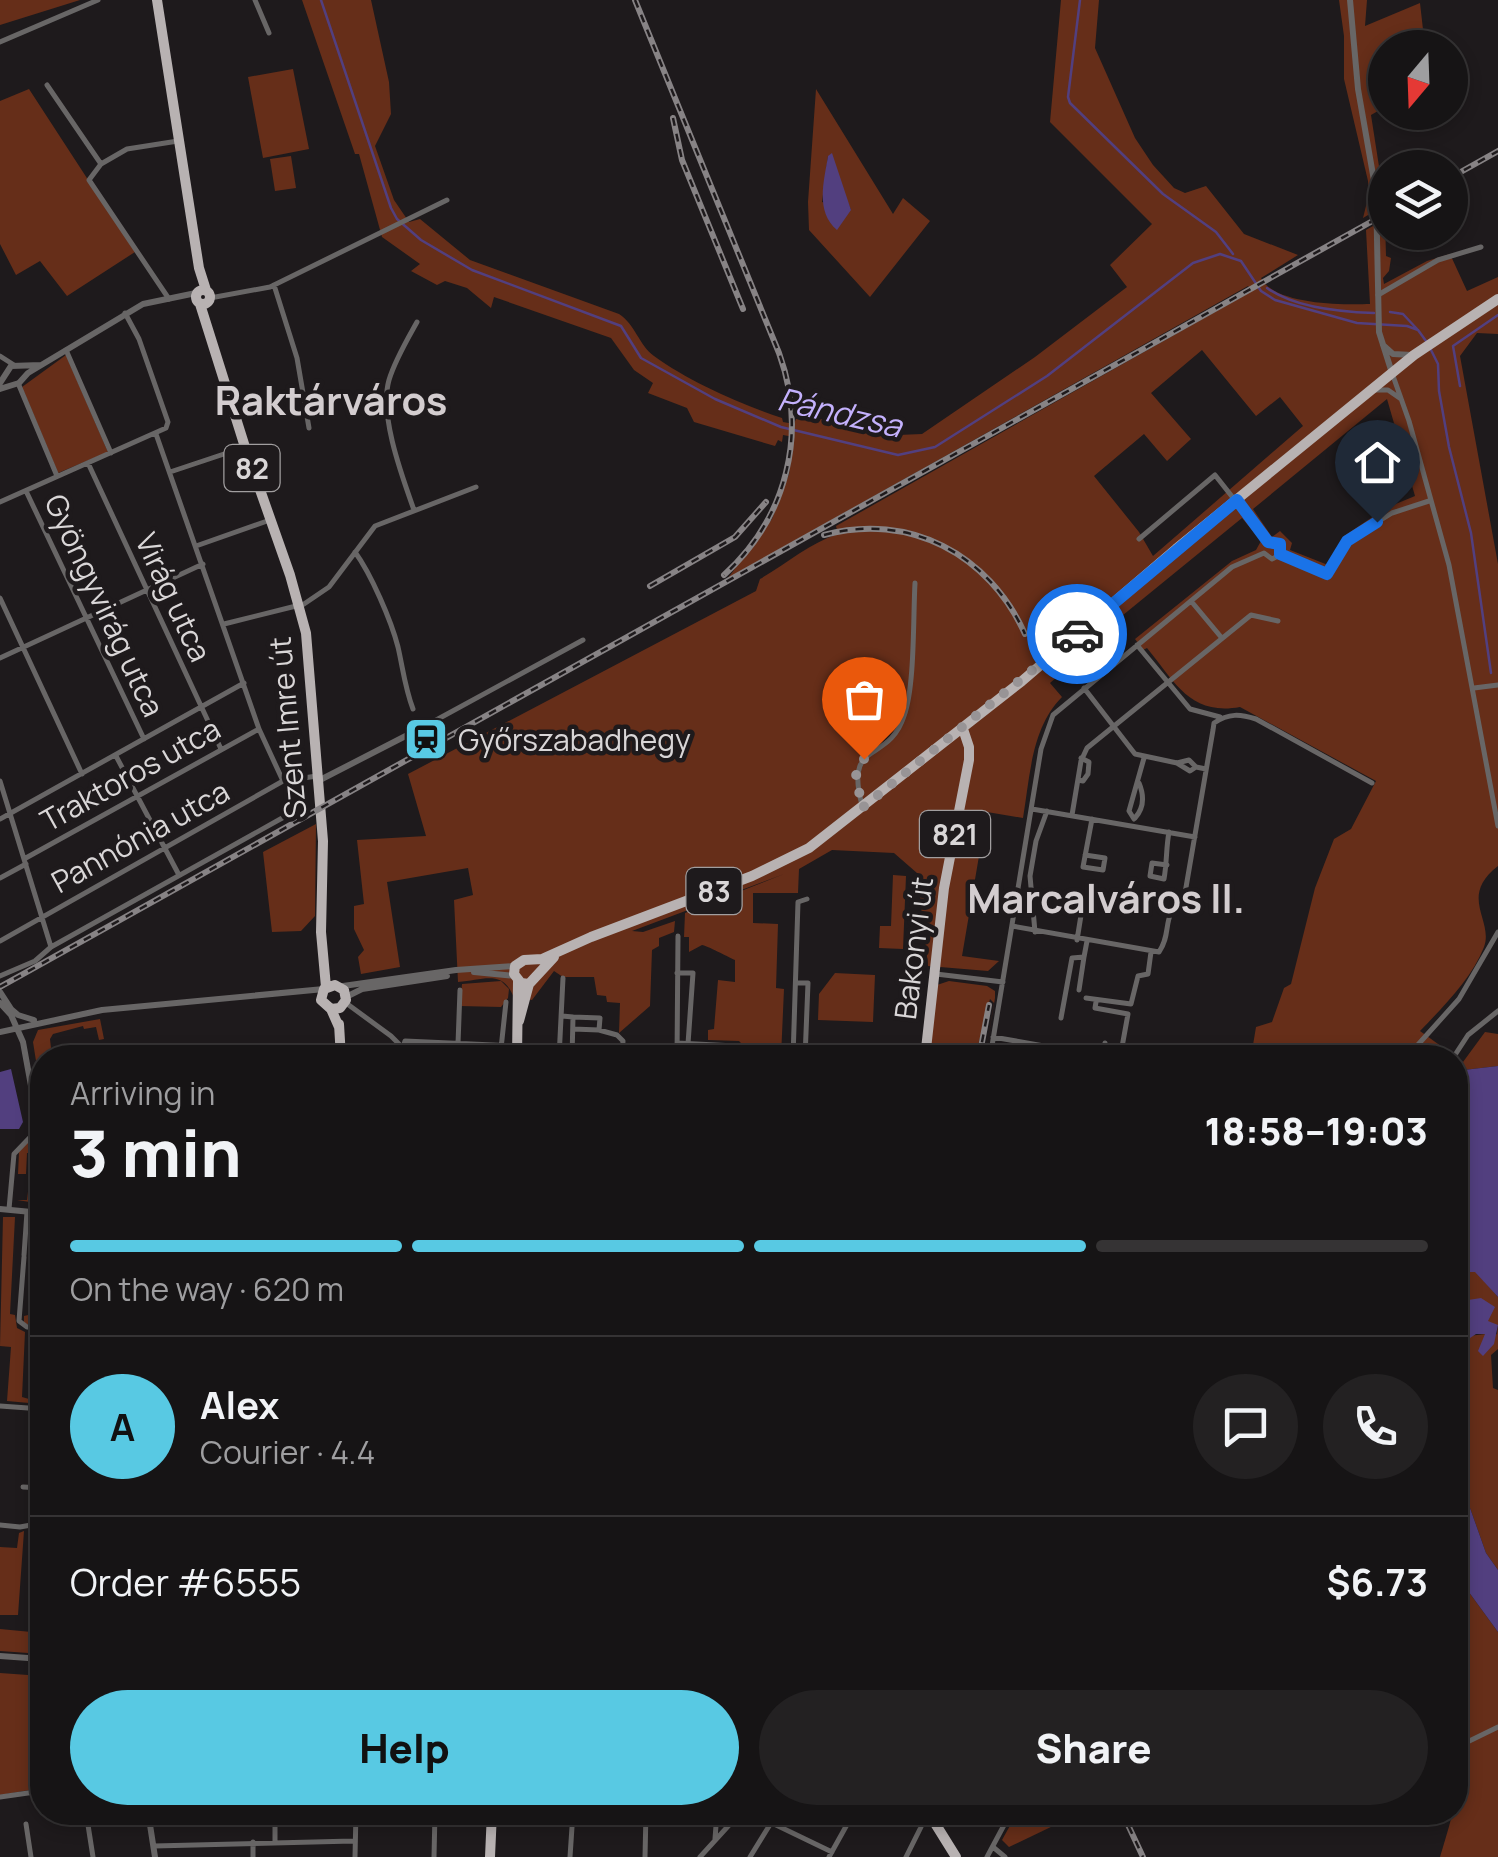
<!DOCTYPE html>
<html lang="en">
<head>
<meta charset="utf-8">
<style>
  :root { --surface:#161415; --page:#232122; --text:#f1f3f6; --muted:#9e9ea0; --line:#353334; --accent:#58c9e3 }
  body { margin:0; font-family:Manrope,sans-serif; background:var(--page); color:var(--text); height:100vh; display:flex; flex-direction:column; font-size:38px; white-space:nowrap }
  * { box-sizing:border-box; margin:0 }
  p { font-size:32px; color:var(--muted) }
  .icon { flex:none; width:55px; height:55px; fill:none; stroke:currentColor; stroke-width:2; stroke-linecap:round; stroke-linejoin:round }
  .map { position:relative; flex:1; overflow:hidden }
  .drawer { position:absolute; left:30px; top:1045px; width:1438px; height:780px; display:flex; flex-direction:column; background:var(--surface); border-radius:40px; box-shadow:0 5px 15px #0003,0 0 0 2px var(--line) }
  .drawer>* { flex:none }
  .needle { width:65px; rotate:199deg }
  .controls { position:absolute; left:1368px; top:30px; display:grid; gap:20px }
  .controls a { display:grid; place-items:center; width:100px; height:100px; border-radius:50%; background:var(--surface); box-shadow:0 5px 15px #0003,0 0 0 2px var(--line); font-size:50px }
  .pin { position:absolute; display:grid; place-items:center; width:85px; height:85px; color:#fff; margin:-102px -42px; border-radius:50% 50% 50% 0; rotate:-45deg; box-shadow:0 0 10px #0007 }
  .pin .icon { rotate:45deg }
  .courier { position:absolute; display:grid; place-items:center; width:100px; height:100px; margin:-50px; border:8px solid #1a73e8; border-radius:50%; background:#fff; color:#222; box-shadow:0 2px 12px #0007 }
  .head em { font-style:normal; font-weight:800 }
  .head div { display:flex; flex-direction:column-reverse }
  .head { display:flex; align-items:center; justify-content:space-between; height:170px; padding:0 40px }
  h1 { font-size:65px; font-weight:800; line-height:75px }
  .bar { display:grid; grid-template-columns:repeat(4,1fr); gap:15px 10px; align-content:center; height:120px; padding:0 40px }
  .bar i { height:12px; border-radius:8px; background:var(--line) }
  .bar .selected { background:var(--accent) }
  .bar p { grid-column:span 4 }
  .line { display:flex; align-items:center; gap:25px; padding:0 40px; border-top:2px solid var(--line) }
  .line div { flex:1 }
  .round { display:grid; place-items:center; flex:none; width:105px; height:105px; border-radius:52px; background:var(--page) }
  .action { display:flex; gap:20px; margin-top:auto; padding:20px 40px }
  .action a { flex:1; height:115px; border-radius:60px; background:var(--accent); color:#111; font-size:40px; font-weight:800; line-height:115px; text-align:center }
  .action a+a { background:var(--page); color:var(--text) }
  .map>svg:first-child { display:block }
  .green { fill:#662e19; fill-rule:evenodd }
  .water { fill:#523f7f }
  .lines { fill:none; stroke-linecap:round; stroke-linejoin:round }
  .stream { stroke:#523f7f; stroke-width:2.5 }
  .minor { stroke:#686666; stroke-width:5 }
  .tertiary { stroke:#686666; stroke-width:6 }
  .primary { stroke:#b8b2b2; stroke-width:10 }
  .rail-casing { stroke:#878385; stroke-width:6 }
  .rail { stroke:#1e1a1c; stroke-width:2.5; stroke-dasharray:8; stroke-linecap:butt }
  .done { stroke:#989496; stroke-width:10; stroke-dasharray:0 18 }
  .route { stroke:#1a73e8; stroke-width:12 }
  .labels { text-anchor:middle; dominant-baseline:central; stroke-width:9; stroke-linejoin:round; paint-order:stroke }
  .shield { fill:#1e1a1c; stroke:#a19e9f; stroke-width:2.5 }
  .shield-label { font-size:28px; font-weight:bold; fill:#d9d6d7 }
  .street-label { font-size:30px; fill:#d9d6d7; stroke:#1e1a1c }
  .poi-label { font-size:30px; fill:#d9d6d7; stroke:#1e1a1c; text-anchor:start }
  .water-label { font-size:32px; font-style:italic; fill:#c4b1fd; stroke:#1e1a1c }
  .district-label { font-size:40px; font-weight:bold; fill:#d3cdcf; stroke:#1e1a1c }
</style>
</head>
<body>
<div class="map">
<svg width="1498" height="1857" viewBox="0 0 1498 1857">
  <rect width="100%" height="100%" fill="#1e1a1c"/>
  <path class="green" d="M0,0H80L0,25Z
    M302,0H371L389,82L391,114L375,146L394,200L409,222L420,219L470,260L619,314C635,324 639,345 654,356C688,381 742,405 782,418L783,422L794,424L796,419L812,417L898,435L922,434L1035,357L1127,287L1110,265L1152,224L1050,122L1061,0H1099L1095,48L1135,138L1153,165L1174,188L1185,193L1206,186L1244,234L1298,255L1261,278C1275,305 1343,305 1370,304L1366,230L1385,219L1386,256L1391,258L1389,271L1383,278L1384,284L1427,261L1450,254L1467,291L1498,277V334L1477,333L1460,356L1498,564V866C1458,897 1494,920 1484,947C1472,978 1443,1007 1420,1031L1463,1062L1485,1032L1498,1034V1066L1455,1071V1058L1251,1057L1256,1027L1272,1022L1284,988L1291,984L1315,888L1334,839L1351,829L1376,781L1240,707C1190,716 1175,682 1147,648L1143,650L1135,639L1232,561L1256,550L1261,541L1242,518L1063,664L1066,669L1050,683L1062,697C1031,728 1030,777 1023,818L987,812L982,838H974L972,854L979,856L962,956L999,961L988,971L928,966L917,873L894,853L832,850L799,869L798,893H753V923L778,924L776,988L784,989L781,1057H746L745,1047L739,1041L708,1040V1030L714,1029L718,980L735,982V960C726,956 708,946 702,945L689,952V937H684L685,913L784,874L632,931L643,932L675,921L674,932L659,938V946L652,950L650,1006L619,1033L620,1003L607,1002L606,996L597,995L594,977H563L554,971L532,1000L514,998C503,969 484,980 458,982L454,900L473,895L468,868L387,882L400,967L361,974L358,957L364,950L354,929V906L364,904L357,840L426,836L408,774L756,591L760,579C786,564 810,543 838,534L836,526L1252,291L1248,286L728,578L772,519L789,474L794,437L783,435L782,442L778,440L775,446L694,422L687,408L648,393L653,383L634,370L611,338L494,297L491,308L467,288L445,281L437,285L411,271L420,264L382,237L359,154H355ZM1202,350L1256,416L1280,397L1303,426L1153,556L1139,532L1094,476L1144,434L1167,461L1191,439L1151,393ZM1387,399L1415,496L1386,508L1344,536L1328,565L1290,550L1292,543L1280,531L1272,537L1253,509ZM895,694L905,707C900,726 891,737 876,748L858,725Z
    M1339,0H1367L1365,26L1420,3L1425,47L1385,48V107L1371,115L1385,205L1363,218L1369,194L1368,181L1344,79V36Z
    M293,69L309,149L263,158L248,77Z
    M29,89L135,252L67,296L40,261L16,275L0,244V101Z
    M816,89L893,214L903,198L930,221L870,297L809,230L808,202ZM828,156L851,210L822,202Z
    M291,156L296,188L275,191L270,159Z
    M66,355L108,452L58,473L22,387Z
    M316,824L315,916L301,931L272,932L263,852Z
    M893,875L906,876L903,949L879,948L880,926H891Z
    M835,973L875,975L873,1022L818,1020L819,994Z
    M501,981L509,989L508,998L501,1007L460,1006L462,984Z
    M949,981L987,986L995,991V998L985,1057L994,1003L990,999L975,1057L928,1058L937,985Z
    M100,1019L104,1039L99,1040L96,1027L84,1029L83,1026L53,1034L50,1039L52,1057L42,1058V1099L33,1042L38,1030Z
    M31,1138H35L42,1186V1204L17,1200H27L30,1175H35L36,1153H27L26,1174H18L19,1152Z
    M3,1217H15L10,1314L15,1315L17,1328L25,1332L22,1397L29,1399V1403L7,1401L11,1347L0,1346Z
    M30,1220L42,1221V1252H38L36,1266L42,1267V1321L33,1320V1326L24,1323V1316L28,1315L30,1255H34L35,1247L28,1245Z
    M1468,1272H1476L1498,1297V1349L1491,1355L1493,1388L1498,1390V1570L1486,1553L1459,1477L1470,1430L1455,1412V1333L1459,1337L1486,1334V1338L1497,1334L1498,1325H1490L1468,1300L1455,1308V1294Z
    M24,1531L18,1615H0V1547L17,1548L19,1533Z
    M1455,1573L1498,1632V1857H1440C1450,1823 1460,1797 1455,1761Z
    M0,1629L42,1633V1654L0,1651Z
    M0,1673L42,1676V1788L0,1795Z
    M1017,1813V1812L1080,1813L1009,1847L1002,1840Z"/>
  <path class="water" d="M832,153L851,210L837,230C815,211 824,182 828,156Z
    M1498,1066V1297L1475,1272H1467L1455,1294V1071Z
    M11,1069L23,1122L19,1129H0V1072Z
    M1481,1298L1495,1307L1488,1321L1498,1325L1494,1344L1483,1356L1478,1351L1485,1334H1476L1467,1340L1455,1333V1308L1468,1300Z
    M1455,1412L1470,1429L1459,1477L1486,1553L1498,1570V1632L1455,1573Z"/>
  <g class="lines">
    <path class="stream" d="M321,0L391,208L397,219L421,240L472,270L621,326L641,358L715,399L781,427L898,455L935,447L1047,376L1193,263L1220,254L1241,261L1261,291L1275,300L1357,323L1407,326L1418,330L1426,341
      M1080,0L1068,97L1070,103L1163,194L1216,232L1233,254
      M1267,288C1295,308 1340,312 1374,313
      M1390,312L1403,314L1417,329
      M1430,348L1438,364L1439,391L1449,447L1471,533L1491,673
      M1460,386L1453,346L1498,315"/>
    <path class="minor" d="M255,0L269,33
      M0,42L98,0
      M47,85L101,164L89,180L169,299
      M101,164L127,149L178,141
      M274,285L297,358L309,428
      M1378,295L1438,260L1481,247
      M210,298L270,287L447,200
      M66,350L111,453
      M0,356L14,365
      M1392,373L1409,421L1449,565L1498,826
      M18,383L57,476
      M1375,390H1388L1401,399
      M156,434L259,729L283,781
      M88,463L221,749
      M170,472L245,447
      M26,491L144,739
      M0,502L166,428L168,422L139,339L125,313
      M414,510C402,476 379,415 389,380C395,360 407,340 417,322
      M1139,539L1215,475L1268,542L1280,544V555
      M196,546L270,520
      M355,552C371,574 391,620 398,647C403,669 405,688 413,709
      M0,598L82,774
      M1191,601L1221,637
      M224,624L304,604L329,587L375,526L476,487
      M1137,645L1190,709L1220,717
      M0,658L203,564
      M1084,688L1135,754L1177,763L1189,760L1196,767L1206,769
      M1474,688L1498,685
      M427,725L583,640
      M116,756L179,875
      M1177,763L1190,771L1196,767
      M1078,780L1083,781L1088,774L1089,762L1081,758
      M0,781L51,947
      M862,805C844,738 888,765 904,716C915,686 913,618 915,583
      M1032,809L1195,837
      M1072,815L1081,761L1087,748L1251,615L1278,621
      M1135,818C1144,808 1144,795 1139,783
      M0,819L244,683
      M1134,819L1129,811L1144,758
      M1085,855L1105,858L1103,870L1083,867L1092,819
      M24,859L259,729
      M1167,865L1152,863L1150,876L1164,879C1167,862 1166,848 1169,832
      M0,878L26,864
      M1012,926L1159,952C1173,932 1160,915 1184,899L1213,730L1214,723C1229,713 1240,714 1256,719L1372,783
      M1035,932L1030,876L1036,841L1047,811
      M1077,940L1083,903
      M0,941L283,781L317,776
      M677,973H693L687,1058
      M936,974L1003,982
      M0,976L35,961L51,947L284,817
      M796,983H808L805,1058
      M1079,990L1084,957
      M1086,998L1131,1004L1138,976L1148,974L1151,952
      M1096,1002L1095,1008L1128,1014L1120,1058
      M346,1003L391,1036L413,1058
      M562,1016L573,1017L572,1058
      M573,1017L600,1018L599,1030
      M1061,1018L1072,958L1084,957L1087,941
      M573,1029L599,1030L617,1035L623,1041L622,1058
      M993,1037L1112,1058
      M677,1043L735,1046L740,1050L739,1058
      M458,1044L460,990
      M1103,1056L1105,1043
      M400,1058L405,1041L514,1046
      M500,1058L506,1002
      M559,1058L563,978
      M677,1058L678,936
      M793,1058L798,902L807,899
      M990,1058L1041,749L1053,715L1232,567L1264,553L1272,559L1280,555L1327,573L1347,541L1392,513L1429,501
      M1406,1058L1459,999L1498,932
      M1453,1058L1468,1035L1498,1011
      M9,1209L14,1154L39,1128
      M24,1255L27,1212
      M24,1257L19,1321L27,1327L42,1328
      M38,1366L40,1328
      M0,1406L42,1409
      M35,1409L37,1368
      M23,1487L42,1488
      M0,1525L20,1527L42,1523
      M1455,1748L1498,1727
      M0,1797L42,1791
      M749,1812L832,1852
      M906,1812L918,1821L921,1827L906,1857
      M26,1824L31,1857
      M88,1825L93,1857
      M715,1839L717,1812
      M253,1842V1857
      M275,1842V1815
      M154,1846L353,1841
      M993,1847L1005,1857
      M355,1857L356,1812
      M434,1857L435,1812
      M570,1857L573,1812
      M645,1857L646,1812
      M700,1857L741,1812
      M750,1857L771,1823
      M829,1857L854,1812
      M987,1857L1011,1812"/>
    <path class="tertiary" d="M1350,0L1358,89L1376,192L1379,332L1392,373
      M1383,345L1393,354L1412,355
      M0,383L11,366L41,365
      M0,389L19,383L28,373L143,304L196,293
      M318,781L427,725
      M474,972L515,976
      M343,986L456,970L514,966
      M0,992L11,1009
      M346,997L362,989L447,976
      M0,1003L11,1015L23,1042L42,1146
      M11,1009L18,1015L34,1020
      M0,1032L102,1010L324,989
      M0,1209L42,1213
      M0,1656L42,1659
      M148,1812L155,1857"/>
    <path class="primary" d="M157,0L199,268L206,290
      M196 297a7 7 0 1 1 14 0a7 7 0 1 1-14 0Z
      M200,304L245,447L290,575L306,633L323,841L321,932L326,987
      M529,984L521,983L514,974L515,966L524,960L542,959L591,937L752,876L809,848L1022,681L1176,549L1414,355L1498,299
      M331,1009L340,1008L346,1000L344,990L335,985L324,989L321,1000L331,1009L339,1027
      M519,1021L529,984L554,957
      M339,1024L341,1058
      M517,1058L518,981
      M925,1058L944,888L969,760V747L963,729
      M928,1812L956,1857
      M490,1857L492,1812"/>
    <g class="rail-casing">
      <path id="rail" d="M635,0L779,353C808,433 787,518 724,575
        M673,118L682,160L743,309
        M1450,178L1498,151
        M824,535C909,512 989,554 1025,634
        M650,586L735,537L766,502
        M0,987L1385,214
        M979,1058L989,1005
        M1122,1812L1143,1857"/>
    </g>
    <use href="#rail" class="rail"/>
  </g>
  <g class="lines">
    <path class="done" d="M864,759L856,774L862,808L1077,634"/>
    <path class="route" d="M1077,634L1237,500L1268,542L1280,544V554L1327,574L1347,541L1377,522"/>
  </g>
  <defs>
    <g id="station-square" transform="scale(2.25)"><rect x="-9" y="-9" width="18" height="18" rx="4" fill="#58c9e3" stroke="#1e1a1c"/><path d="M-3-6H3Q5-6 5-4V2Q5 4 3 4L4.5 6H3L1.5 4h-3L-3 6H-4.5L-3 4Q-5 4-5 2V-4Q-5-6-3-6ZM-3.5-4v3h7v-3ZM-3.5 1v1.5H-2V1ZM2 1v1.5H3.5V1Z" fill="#111"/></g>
  </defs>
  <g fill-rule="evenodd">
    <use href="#station-square" x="426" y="739"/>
  </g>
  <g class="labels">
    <g class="shield">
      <rect x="224.5" y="445" width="55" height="46" rx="8"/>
      <rect x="920" y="811" width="70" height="46" rx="8"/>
      <rect x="686.5" y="868" width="55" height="46" rx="8"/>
    </g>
    <g class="shield-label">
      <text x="252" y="468">82</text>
      <text x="955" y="834">821</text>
      <text x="714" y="891">83</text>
    </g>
    <g class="street-label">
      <text transform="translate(174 597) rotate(65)">Virág utca</text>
      <text transform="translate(105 605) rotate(65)">Gyöngyvirág utca</text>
      <text transform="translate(287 728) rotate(-95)">Szent Imre út</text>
      <text transform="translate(130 774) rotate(-29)">Traktoros utca</text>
      <text transform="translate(140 836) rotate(-29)">Pannónia utca</text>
      <text transform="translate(913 948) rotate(-83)">Bakonyi út</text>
    </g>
    <g class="poi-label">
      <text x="458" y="739">Győrszabadhegy</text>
    </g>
    <g class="water-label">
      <text transform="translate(840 412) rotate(13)">Pándzsa</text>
    </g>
    <g class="district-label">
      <text x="331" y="399">Raktárváros</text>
      <text x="1106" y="897">Marcalváros II.</text>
    </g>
  </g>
</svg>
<div class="controls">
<a><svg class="needle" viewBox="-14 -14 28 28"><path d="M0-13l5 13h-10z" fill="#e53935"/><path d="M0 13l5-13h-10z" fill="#9e9ea0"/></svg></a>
<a><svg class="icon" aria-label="layers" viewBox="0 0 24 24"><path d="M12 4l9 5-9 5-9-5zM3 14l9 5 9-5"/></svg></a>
</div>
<div class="pin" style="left:864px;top:759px;background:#ea580c"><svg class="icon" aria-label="bag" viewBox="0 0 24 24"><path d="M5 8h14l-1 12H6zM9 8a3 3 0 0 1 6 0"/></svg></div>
<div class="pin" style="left:1377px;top:522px;background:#1f2937"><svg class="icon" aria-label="home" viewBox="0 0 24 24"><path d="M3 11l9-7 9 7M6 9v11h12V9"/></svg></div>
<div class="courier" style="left:1077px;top:634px"><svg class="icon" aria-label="car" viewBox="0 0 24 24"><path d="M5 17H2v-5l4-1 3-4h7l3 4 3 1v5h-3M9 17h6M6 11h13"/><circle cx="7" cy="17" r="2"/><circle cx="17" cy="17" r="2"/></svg></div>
<section class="drawer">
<div class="head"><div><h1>3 min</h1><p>Arriving in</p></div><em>18:58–19:03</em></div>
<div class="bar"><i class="selected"></i><i class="selected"></i><i class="selected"></i><i></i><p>On the way · 620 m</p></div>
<div class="line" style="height:180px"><b class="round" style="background:var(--accent);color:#111">A</b><div><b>Alex</b><p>Courier · 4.4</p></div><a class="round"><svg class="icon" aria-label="chat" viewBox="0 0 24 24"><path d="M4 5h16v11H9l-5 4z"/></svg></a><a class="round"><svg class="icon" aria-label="phone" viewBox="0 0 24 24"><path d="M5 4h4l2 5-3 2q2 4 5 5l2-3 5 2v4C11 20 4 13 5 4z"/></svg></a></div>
<div class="line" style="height:130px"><div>Order #6555</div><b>$6.73</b></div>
<div class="action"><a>Help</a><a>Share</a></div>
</section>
</div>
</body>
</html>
